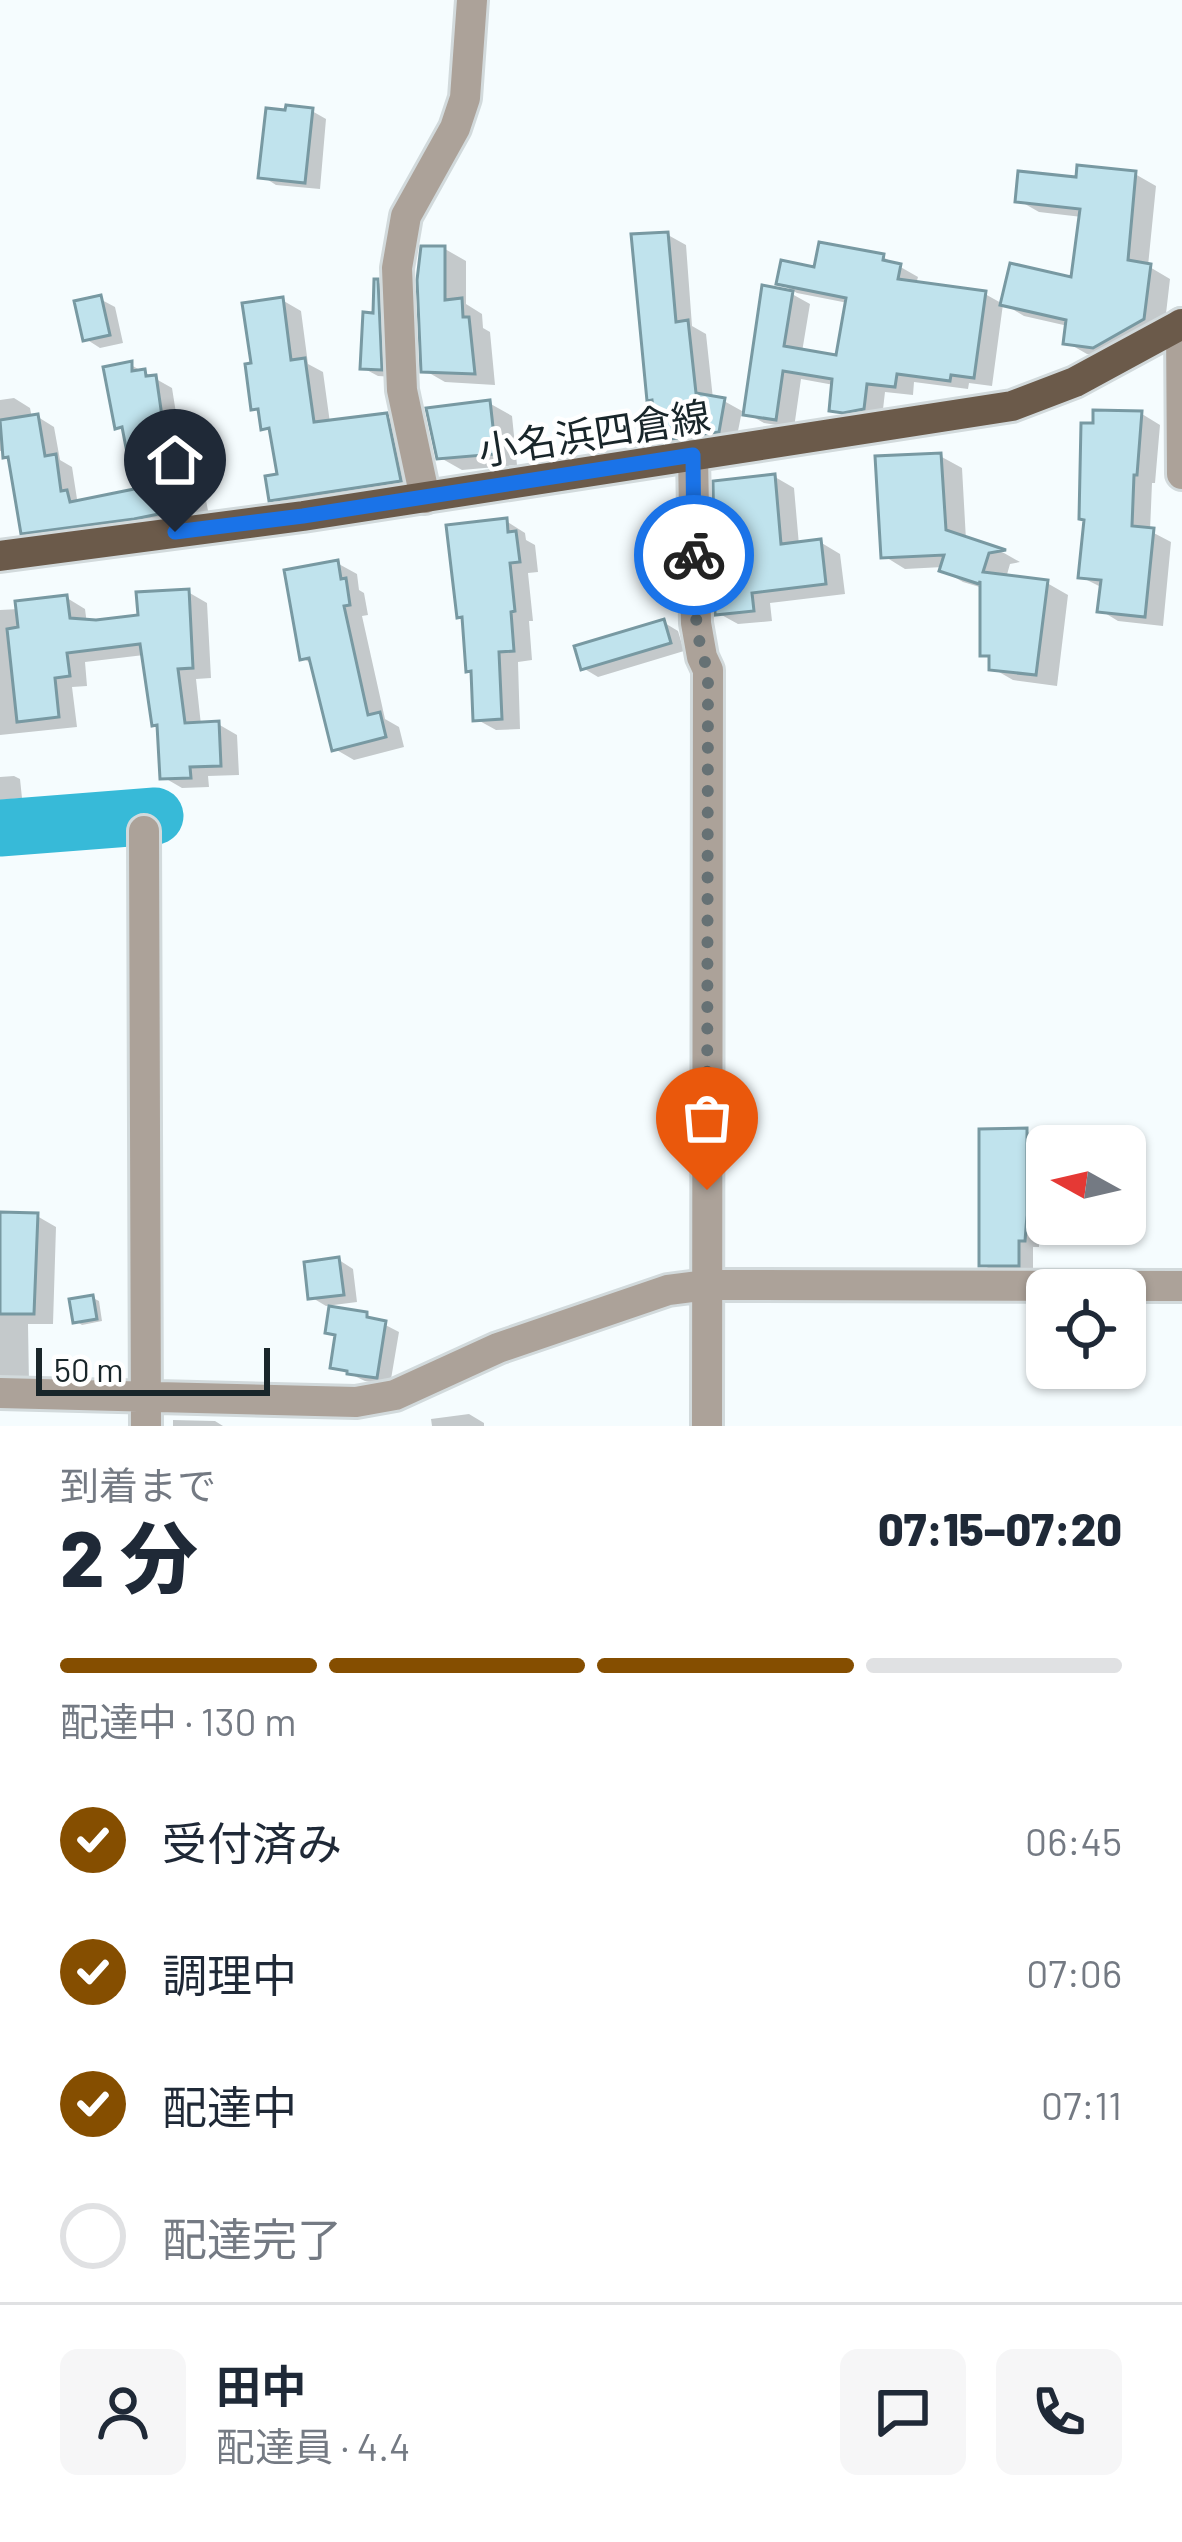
<!DOCTYPE html>
<html lang="ja">
<head>
<meta charset="utf-8">
<style>
  :root { --surface:#fff; --page:#f6f6f7; --text:#1f2937; --muted:#747a83; --line:#e0e1e3; --accent:#854e00 }
  body { margin:0; font-family:Barlow,"Noto Sans JP",sans-serif; background:var(--page); color:var(--text); height:100vh; display:flex; flex-direction:column; font-size:45px; white-space:nowrap }
  * { box-sizing:border-box; margin:0 }
  p { font-size:39px; color:var(--muted) }
  .icon { flex:none; width:66px; height:66px; fill:none; stroke:currentColor; stroke-width:2; stroke-linecap:round; stroke-linejoin:round }
  .map { position:relative; height:1426px; overflow:hidden }
  .drawer { display:flex; flex-direction:column; background:var(--surface); flex:1 }
  .drawer>* { flex:none }
  .needle { width:78px; rotate:278deg }
  .fabs { position:absolute; left:1026px; top:1125px; display:grid; gap:24px }
  .fabs a { display:grid; place-items:center; width:120px; height:120px; border-radius:18px; background:var(--surface); box-shadow:0 3px 9px #0004; font-size:60px }
  .scale { position:absolute; left:36px; bottom:30px; width:234px; box-sizing:border-box; padding-left:12px; border:6px solid #19262a; border-top:0; font-size:33px; line-height:42px; white-space:nowrap; color:#19262a; -webkit-text-stroke:9px #fff; paint-order:stroke }
  .pin { position:absolute; display:grid; place-items:center; width:102px; height:102px; color:#fff; margin:-123px -51px; border-radius:50% 50% 50% 0; rotate:-45deg; box-shadow:0 0 12px #0007 }
  .pin .icon { rotate:45deg }
  .courier { position:absolute; display:grid; place-items:center; width:120px; height:120px; margin:-60px; border:9px solid #1a73e8; border-radius:50%; background:#fff; color:#222; box-shadow:0 3px 15px #0007 }
  .head em { font-style:normal; font-weight:800 }
  .head div { display:flex; flex-direction:column-reverse }
  .head { display:flex; align-items:center; justify-content:space-between; height:204px; padding:0 60px }
  h1 { font-size:78px; font-weight:800; line-height:90px }
  .bar { display:grid; grid-template-columns:repeat(4,1fr); gap:18px 12px; align-content:center; height:144px; padding:0 60px }
  .bar i { height:15px; border-radius:9px; background:var(--line) }
  .bar .on { background:var(--accent) }
  .bar p { grid-column:span 4 }
  .line { display:flex; align-items:center; gap:30px; padding:0 60px; border-top:3px solid var(--line) }
  .line div { flex:1 }
  .round { display:grid; place-items:center; flex:none; width:126px; height:126px; border-radius:18px; background:var(--page) }
  ol { padding:0 60px; list-style:none }
  li { display:flex; align-items:center; gap:36px; height:132px }
  li p { margin-inline-start:auto }
  li .icon { padding:12px; border-radius:50%; background:var(--accent); color:#fff; stroke-width:4 }
  li:last-child { color:var(--muted) }
  li i { width:66px; height:66px; border:6px solid var(--line); border-radius:50% }
  .map>svg:first-child { display:block }
  .shadow { fill:#0003 }
  .lines { fill:none; stroke-linecap:round; stroke-linejoin:round }
  .river { stroke:#37bad8; stroke-width:57 }
  .building { fill:#c0e3ed; stroke:#7899a2; stroke-width:3 }
  .street-casing { stroke:#d2dadc; stroke-width:36 }
  .primary-casing { stroke:#d2dadc; stroke-width:36 }
  .street { stroke:#aca299; stroke-width:30 }
  .primary { stroke:#6b5a4a; stroke-width:30 }
  .done { stroke:#667174; stroke-width:12; stroke-dasharray:0 21.6 }
  .route { stroke:#1a73e8; stroke-width:15 }
  .labels { text-anchor:middle; dominant-baseline:central; stroke-width:9; stroke-linejoin:round; paint-order:stroke }
  .street-label { font-size:39px; fill:#19262a; stroke:#fff }
</style>
</head>
<body>
<div class="map">
<svg width="1182" height="1426" viewBox="0 0 1182 1426">
  <rect width="100%" height="100%" fill="#f5fcfe"/>
  <path class="shadow" d="M312,111L326,119L320,189L276,185L262,176Z
    M1135,174L1156,186L1148,266L1170,279L1164,331L1116,358L1087,354L1066,342L1068,326L1024,316L1004,304L1074,280L1082,217L1039,212L1018,200L1078,181Z
    M668,235L686,245L692,326L706,334L713,399L724,401L742,411L736,441L678,450L659,440L655,402L650,399Z
    M445,249L466,261V304L482,314L483,328L490,332L495,385L445,382L424,370Z
    M883,257L918,277L916,284L985,294L1003,304L992,386L969,383L968,389L914,382L913,395L885,392L882,418L850,420L832,409L834,385L801,379L794,428L764,423L746,413L792,294L810,304L802,352L838,358L848,303L797,293L779,283L816,271Z
    M377,282L392,290L395,377L378,376L363,368L375,316Z
    M100,299L115,307L123,343L100,348L86,339Z
    M282,300L301,311L308,364L323,372L330,423L386,416L405,427L418,490L290,510L271,499L280,477L273,433L264,428L261,412L254,408V366Z
    M131,365L172,388L180,438L196,447L209,516L40,541L23,532L11,457L5,451H0V400L14,398L30,408L32,418L38,417L54,427L60,460L72,467L77,499L83,502L137,492L125,431L117,427Z
    M489,403L512,416L517,465L462,470L439,457Z
    M1142,414L1160,425L1155,483H1152L1150,531L1171,542L1163,626L1118,621L1100,610L1103,588L1081,577Z
    M940,456L962,468L966,540L1004,553L1020,562L1010,564L1006,578L1047,583L1068,595L1057,686L1013,680L992,668V659L983,654V588L963,582L942,570L943,567L905,569L884,556Z
    M775,477L794,488L799,545L820,542L840,554L845,594L770,603L772,621L738,624L718,613Z
    M506,521L525,533L526,540L535,545L538,572L528,573L533,621H529L532,660L518,662L520,729L496,730L476,719L474,673L469,670L465,619L460,616Z
    M337,563L357,574L359,590L364,593L368,615L362,616L385,719L399,727L404,747L354,760L335,749L314,665L302,658Z
    M188,592L207,603L211,678L196,679L201,725L218,724L237,735L239,775L208,776L209,787L182,788L163,777L158,726L154,724L144,655L85,662L87,686L72,687L77,727L0,735V610L19,609L67,598L85,609L87,624L141,618Z
    M663,622L678,631L684,651L598,677L583,668Z
    M14,776L20,779L22,798L0,800V777Z
    M1026,1131L1041,1140L1039,1247H1033V1273H996L982,1264Z
    M0,1215L37,1216L56,1227L53,1324H28L29,1384L0,1394Z
    M339,1260L353,1269L357,1302L326,1306L311,1297Z
    M93,1298L99,1301L102,1321L82,1325L76,1321Z
    M366,1315L399,1332L390,1385L365,1381L333,1366L338,1337L328,1331Z
    M469,1414L484,1423V1426H432L431,1419Z
    M173,1420L215,1421L223,1426H173Z"/>
  <g class="lines">
    <path class="river" d="M0,828L155,816"/>
  </g>
  <path class="building" d="M286,105L313,108L305,183L258,178L266,108L285,110Z
    M1077,165L1136,171L1128,260L1151,264L1144,319L1093,348L1063,344L1066,320L1000,305L1010,263L1071,277L1080,209L1015,202L1018,171L1076,177Z
    M668,232L676,322L688,320L696,393L725,398L719,432L657,441L652,400L647,401L631,234Z
    M819,242L884,254L883,260L901,264L898,279L986,291L974,378L951,375L950,381L897,374L895,387L867,384L864,409L843,413L829,411L832,379L783,371L776,420L743,415L762,285L793,291L784,346L836,355L846,298L776,284L781,260L814,267Z
    M421,246H445V300L462,298L463,317H469L475,374L421,372L417,280Z
    M374,279H378L382,370L360,369L363,312L373,313Z
    M101,295L110,335L83,341L74,301Z
    M283,297L291,360L305,358L314,422L387,413L401,481L269,501L265,476L277,474L269,428L261,430L258,409L251,410L245,364L251,363L242,303Z
    M132,361V371L145,369L146,376L156,375L165,437L179,434L193,507L134,519L21,534L8,457L3,458L0,420L38,414L45,456L56,454L61,491L67,490L70,502L134,489L122,427L115,429L103,367Z
    M490,400L496,454L437,459L426,408Z
    M1093,410L1142,411L1137,475H1134L1132,526L1154,528L1145,617L1097,612L1101,580L1078,578L1084,520L1079,519L1081,423H1093Z
    M941,453L946,530L1006,550L989,553L983,572L1048,580L1036,675L989,670V656H980V581L979,584L939,571L944,555L881,558L875,456Z
    M775,474L781,544L821,539L826,584L752,593L754,611L715,615L713,481Z
    M507,518L508,532L516,531L520,562L510,563L515,611L511,612L514,651L499,652L502,719L473,721L471,671L466,672L462,617L457,618L446,525Z
    M338,560L341,579L346,578L350,605L344,606L368,715L380,712L386,737L332,751L309,658L300,660L284,570Z
    M189,589L193,668L178,669L185,723L219,721L221,766L190,767L191,778L160,779L157,725L152,726L140,644L67,653L70,676L55,678L59,717L17,722L7,629L18,627L15,601L67,595L70,618L96,620L138,615L136,592Z
    M664,619L671,643L581,670L574,646Z
    M1027,1128V1215L1025,1241H1019V1266H979V1129Z
    M0,1212L38,1213L34,1314H0Z
    M339,1257L344,1295L308,1299L304,1262Z
    M93,1295L97,1319L73,1323L69,1299Z
    M329,1306L367,1312V1317L386,1321L377,1378L347,1374V1371L330,1368L335,1335L325,1333Z"/>
  <g class="lines">
    <g class="street-casing">
      <path id="street" d="M1181,324L1182,474
        M693,455L696,623L702,657L708,670L707,1426
        M425,498L402,390L397,268L406,216L455,128L465,98L472,0
        M144,831L146,1426
        M0,1393L356,1402L395,1395L498,1348L668,1290L707,1285L1182,1286"/>
    </g>
    <g class="primary-casing">
      <path id="primary" d="M0,556L303,516L1012,406L1075,382L1182,324"/>
    </g>
    <use href="#street" class="street"/>
    <use href="#primary" class="primary"/>
  </g>
  <g class="lines">
    <path class="done" d="M694,555C695,594 693,634 708,670L707,1190"/>
    <path class="route" d="M175,532L303,516L693,455L694,555"/>
  </g>
  <g class="labels">
    <g class="street-label">
      <text transform="translate(594 432) rotate(-9)">小名浜四倉線</text>
    </g>
  </g>
</svg>
<div class="fabs">
<a><svg class="needle" viewBox="-14 -14 28 28"><path d="M0-13l5 13h-10z" fill="#e53935"/><path d="M0 13l5-13h-10z" fill="#747a83"/></svg></a>
<a><svg class="icon" aria-label="locate" viewBox="0 0 24 24"><circle cx="12" cy="12" r="6"/><path d="M12 2v4M12 18v4M2 12h4M18 12h4"/></svg></a>
</div>
<div class="scale">50 m</div>
<div class="pin" style="left:707px;top:1190px;background:#ea580c"><svg class="icon" aria-label="bag" viewBox="0 0 24 24"><path d="M5 8h14l-1 12H6zM9 8a3 3 0 0 1 6 0"/></svg></div>
<div class="pin" style="left:175px;top:532px;background:#1f2937"><svg class="icon" aria-label="home" viewBox="0 0 24 24"><path d="M3 11l9-7 9 7M6 9v11h12V9"/></svg></div>
<div class="courier" style="left:694px;top:555px"><svg class="icon" aria-label="bike" viewBox="0 0 24 24"><circle cx="6" cy="16" r="4"/><circle cx="18" cy="16" r="4"/><path d="M6 16l4-8h5l3 8M10 8l3 8H6M13 5h3"/></svg></div>
</div>
<section class="drawer">
<div class="head"><div><h1>2 分</h1><p>到着まで</p></div><em>07:15–07:20</em></div>
<div class="bar"><i class="on"></i><i class="on"></i><i class="on"></i><i></i><p>配達中 · 130 m</p></div>
<ol>
<li><svg class="icon" aria-label="check" viewBox="0 0 24 24"><path d="M5 12l5 5 9-10"/></svg>受付済み<p>06:45</p></li>
<li><svg class="icon" aria-label="check" viewBox="0 0 24 24"><path d="M5 12l5 5 9-10"/></svg>調理中<p>07:06</p></li>
<li><svg class="icon" aria-label="check" viewBox="0 0 24 24"><path d="M5 12l5 5 9-10"/></svg>配達中<p>07:11</p></li>
<li><i></i>配達完了</li>
</ol>
<div class="line" style="height:216px"><a class="round"><svg class="icon" aria-label="person" viewBox="0 0 24 24"><circle cx="12" cy="8" r="4"/><path d="M4 21q1-7 8-7t8 7"/></svg></a><div><b>田中</b><p>配達員 · 4.4</p></div><a class="round"><svg class="icon" aria-label="chat" viewBox="0 0 24 24"><path d="M4 5h16v11H9l-5 4z"/></svg></a><a class="round"><svg class="icon" aria-label="phone" viewBox="0 0 24 24"><path d="M5 4h4l2 5-3 2q2 4 5 5l2-3 5 2v4C11 20 4 13 5 4z"/></svg></a></div>
</section>
</body>
</html>
